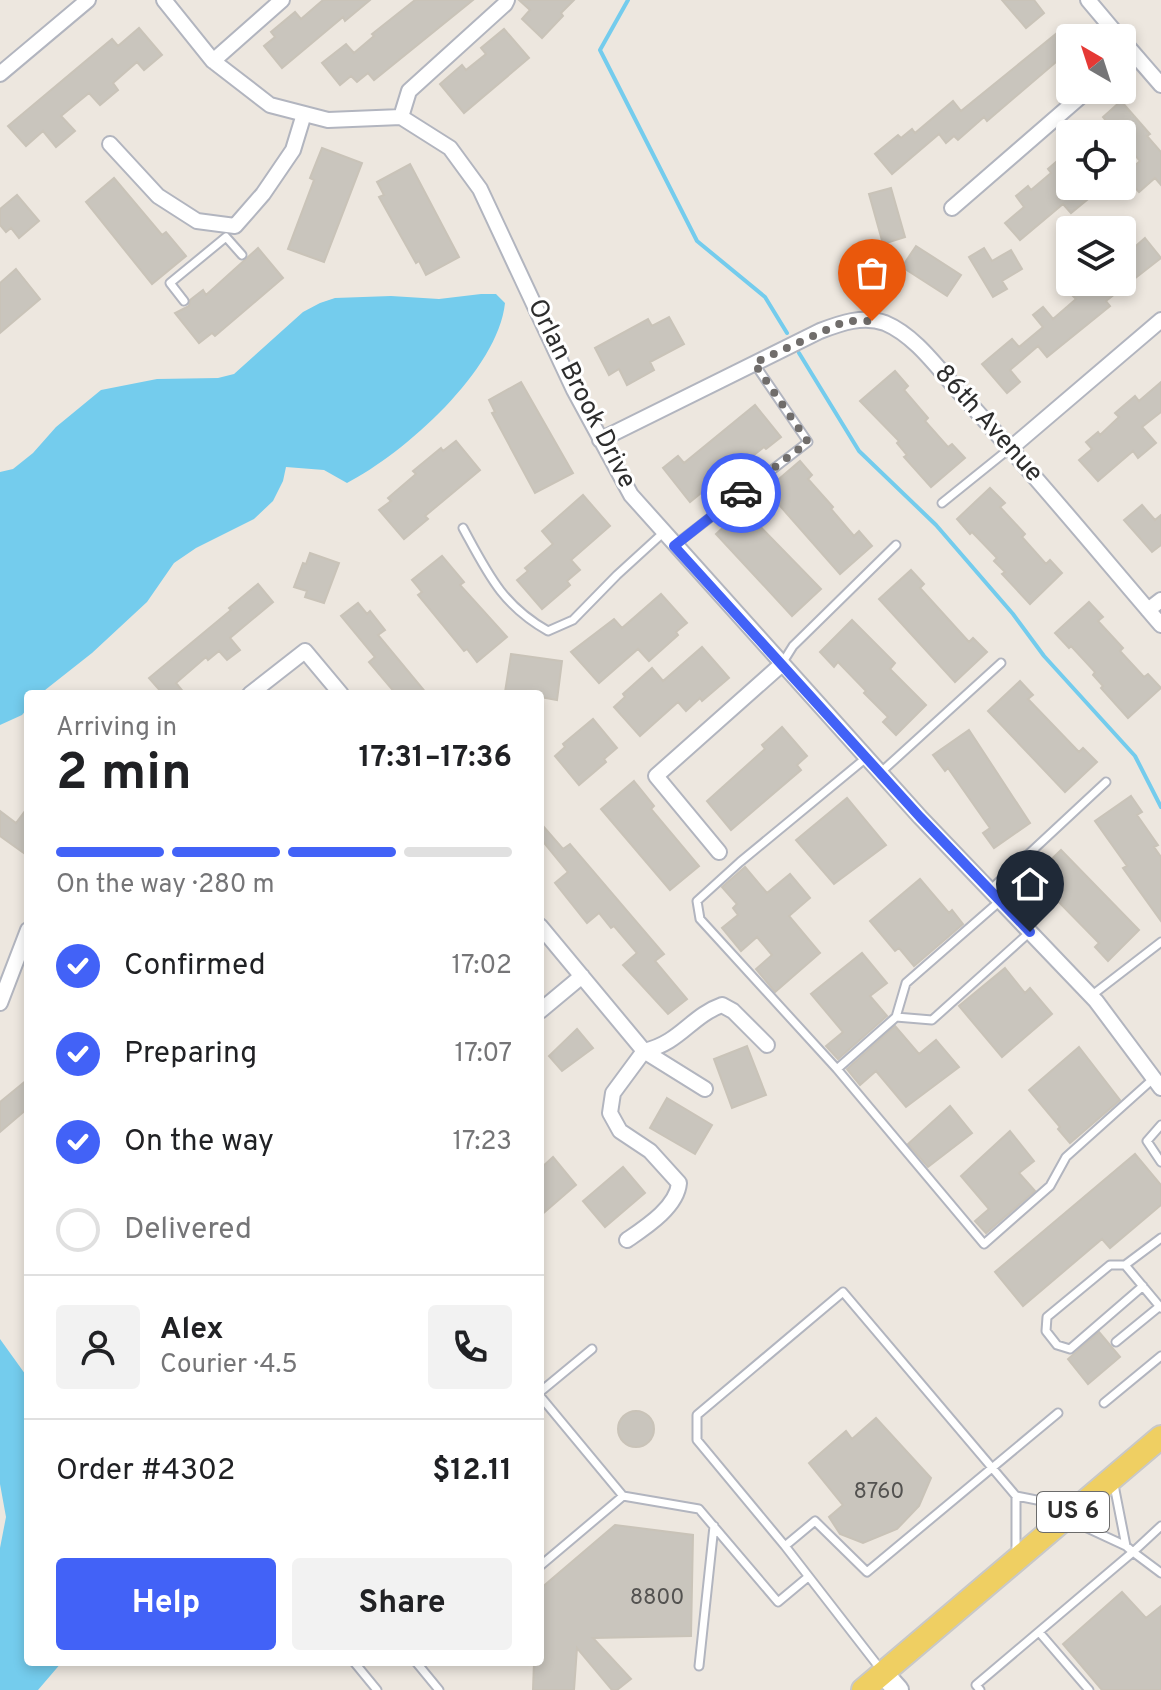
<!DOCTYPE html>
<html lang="en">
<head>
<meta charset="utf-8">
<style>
  :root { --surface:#fff; --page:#f2f2f2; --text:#202124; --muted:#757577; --line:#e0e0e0; --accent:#4262f7 }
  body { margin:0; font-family:Overpass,sans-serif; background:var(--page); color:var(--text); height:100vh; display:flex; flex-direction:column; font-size:30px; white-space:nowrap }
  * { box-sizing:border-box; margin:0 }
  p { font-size:26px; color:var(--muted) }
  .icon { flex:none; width:44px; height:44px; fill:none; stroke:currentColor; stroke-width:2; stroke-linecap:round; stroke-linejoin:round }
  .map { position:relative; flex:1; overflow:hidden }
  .side { position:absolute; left:24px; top:690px; width:520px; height:976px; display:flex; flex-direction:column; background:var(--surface); border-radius:8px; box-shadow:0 4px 12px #0003 }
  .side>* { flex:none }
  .needle { width:52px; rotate:321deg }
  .fabs { position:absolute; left:1056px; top:24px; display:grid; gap:16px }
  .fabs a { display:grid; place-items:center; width:80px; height:80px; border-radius:8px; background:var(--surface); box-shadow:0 4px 12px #0003; font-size:40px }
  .pin { position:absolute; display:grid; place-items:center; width:68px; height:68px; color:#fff; margin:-82px -34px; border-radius:50% 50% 50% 0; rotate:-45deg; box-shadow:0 0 8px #0007 }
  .pin .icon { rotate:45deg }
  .courier { position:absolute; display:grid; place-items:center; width:80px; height:80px; margin:-40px; border:6px solid #4262f7; border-radius:50%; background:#fff; color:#222; box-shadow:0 2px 10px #0007 }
  .overview em { font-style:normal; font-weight:700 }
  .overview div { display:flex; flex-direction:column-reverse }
  .overview { display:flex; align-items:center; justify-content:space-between; height:136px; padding:0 32px }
  h1 { font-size:52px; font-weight:700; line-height:60px }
  .bar { display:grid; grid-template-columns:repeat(4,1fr); gap:12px 8px; align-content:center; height:96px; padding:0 32px }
  .bar i { height:10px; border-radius:6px; background:var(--line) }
  .bar .on { background:var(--accent) }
  .bar p { grid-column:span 4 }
  .line { display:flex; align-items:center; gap:20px; padding:0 32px; border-top:2px solid var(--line) }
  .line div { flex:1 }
  .round { display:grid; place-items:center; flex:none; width:84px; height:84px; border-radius:8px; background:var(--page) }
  ol { padding:0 32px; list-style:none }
  li { display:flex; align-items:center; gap:24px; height:88px }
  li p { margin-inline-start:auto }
  li .icon { padding:8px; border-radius:50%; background:var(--accent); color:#fff; stroke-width:4 }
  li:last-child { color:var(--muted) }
  li i { width:44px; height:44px; border:4px solid var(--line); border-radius:50% }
  .button { display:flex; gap:16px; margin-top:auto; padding:16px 32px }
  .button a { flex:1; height:92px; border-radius:8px; background:var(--accent); color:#fff; font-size:32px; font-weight:700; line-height:92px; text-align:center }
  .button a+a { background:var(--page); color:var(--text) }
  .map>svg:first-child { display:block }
  .water { fill:#74cced }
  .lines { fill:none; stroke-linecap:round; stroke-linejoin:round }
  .stream { stroke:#74cced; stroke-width:4 }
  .building { fill:#c9c5bd; stroke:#c9c3b8; stroke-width:2 }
  .lane-casing { stroke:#b2b5bf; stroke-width:11 }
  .street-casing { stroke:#b2b5bf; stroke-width:18 }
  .secondary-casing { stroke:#b2b5bf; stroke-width:24 }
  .primary-casing { stroke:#c8c8c8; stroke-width:26 }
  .lane { stroke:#fff; stroke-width:7 }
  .street { stroke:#fff; stroke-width:14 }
  .secondary { stroke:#fff; stroke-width:20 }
  .primary { stroke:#efcf62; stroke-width:22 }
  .done { stroke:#706d6b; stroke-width:8; stroke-dasharray:0 14.4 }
  .route { stroke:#4262f7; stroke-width:10 }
  .labels { text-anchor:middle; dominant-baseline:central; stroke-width:6; stroke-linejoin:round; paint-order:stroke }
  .number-label { font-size:22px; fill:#535250 }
  .shield { fill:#fff; stroke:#6b6b6b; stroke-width:2 }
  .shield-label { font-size:24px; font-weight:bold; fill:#2c2c2c }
  .street-label { font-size:26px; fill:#2c2c2c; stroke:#fff }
</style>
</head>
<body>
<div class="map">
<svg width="1161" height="1690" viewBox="0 0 1161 1690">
  <rect width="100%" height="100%" fill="#ede7df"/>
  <path class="water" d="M481,294H496L505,303C498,370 405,453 347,483L324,470L286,467L283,481L273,501L254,519L196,548L174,563L147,602L92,653L40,694H28V708L22,715L0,725V472L13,469L33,453L56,427L101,390L157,379L218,378L234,374L303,312L320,303L335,298L391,296L439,299Z
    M0,1339L28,1378V1662H62L38,1690H0V1548L6,1517L0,1484Z"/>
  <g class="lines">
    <path class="stream" d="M628,0L600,50L697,241L765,297L787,333
      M799,353L859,451L936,525L1013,614L1044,656L1135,756L1161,807"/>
  </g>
  <path class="building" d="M323,0H370L345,21L343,17L282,68L264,46L275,37L271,32L295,12L301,19Z
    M415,0H473L374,80L368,73L357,82L351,76L340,85L322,63L346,44L354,53L374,36L372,34Z
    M519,0H574L561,13L563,16L542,38L522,19L530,10Z
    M1002,0H1034L1044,13L1026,28Z
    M139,28L162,55L144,70L137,62L113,83L118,90L100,105L89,93L61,116L75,131L56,147L43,131L26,146L8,126L112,39L118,46Z
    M504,29L529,58L464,113L440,84L462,65L466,70L486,54L481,48Z
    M1062,29L1070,38V50L987,121L984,117L958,140L954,136L946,143L939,134L892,174L875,154L898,135L901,138L912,129L915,133L953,101L961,111Z
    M1121,101L1150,134L1147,136L1161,152V185L1155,178L1139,192L1124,175L1140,161L1122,140V134H1117L1103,117Z
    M322,148L362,163L324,262L288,249L314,180L310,178Z
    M1070,150V186H1077L1088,199L1071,213L1063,204L1020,240L1005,223L1024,207L1016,196L1028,186L1031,190L1051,173L1048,169Z
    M410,164L459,257L426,275L419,261L416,263L379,197L384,195L377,182Z
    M114,178L162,235L166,232L186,256L152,284L86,202Z
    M891,188L905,237L883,244L869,194Z
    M17,195L39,221L19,238L11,228L6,232L0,225V209Z
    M1145,238L1161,258L1106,301L1110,306L1047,357L1038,346L1010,370L1020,382L1007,393L982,364L1012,339L1019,347L1043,327L1033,315L1043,307L1053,319L1076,299L1071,294L1085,282H1125L1122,278V258Z
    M916,246L961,275L947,296L902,267Z
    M258,248L283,278L215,336L212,333L199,343L175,313L189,306L190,300L203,290L206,295Z
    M984,248L992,261L1011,250L1022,269L1002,281L1007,289L993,297L969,257Z
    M16,269L40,299L0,333V283Z
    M669,317L684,344L650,362L654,370L627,385L619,369L609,375L595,348L648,319L652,326Z
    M895,371L908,386L904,390L928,418L925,421L948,447L952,444L965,458L931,487L904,457L907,455L897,443L899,441L860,401Z
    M521,382L573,473L535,493L492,413L495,412L489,400Z
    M1161,382V412L1142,427L1156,443L1138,458L1133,451L1098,481L1079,460L1092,449L1086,442L1098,432L1100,435L1119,417L1115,413L1135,396L1139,401Z
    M755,405L781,437L766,449L764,447L735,470L733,467L690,502L663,468L678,456L684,463Z
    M456,441L480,470L425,516L428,519L404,539L379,510L391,501L388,498L416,474L413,471L441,448L443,451Z
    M800,461L812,475L808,479L833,507L831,509L854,536L859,531L872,546L840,574L766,490Z
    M990,488L1005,503L1000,507L1025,534L1022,537L1046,564L1050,560L1062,573L1030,604L1002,574L1005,572L994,561L997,558L972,532L970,534L957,519Z
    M583,495L610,526L571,560L580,570L567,581L570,585L542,609L517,580L528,571L525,568L553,544L542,531Z
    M1142,505L1155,520L1161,515V545L1152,552L1124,520Z
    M743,509L821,589L792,616L716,534Z
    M310,553L339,563L324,603L305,597L307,591L294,587L303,563L306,564Z
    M442,556L464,582L460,585L507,637L477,662L467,649L464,651L418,595L422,592L412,580Z
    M911,570L924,584L920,588L969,642L973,638L987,652L955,682L879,599Z
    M258,584L273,602L230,638L240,650L227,660L219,651L208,660L206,657L176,683L185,694H163L149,678L231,610L229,608Z
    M661,594L687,623L676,632L678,635L649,661L638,649L599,683L571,652L614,619L622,628Z
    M1089,602L1103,617L1098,621L1123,648L1120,651L1144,677L1148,674L1161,688L1128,718L1101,688L1103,686L1093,675L1095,672L1071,646L1069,648L1055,633Z
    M358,603L367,614L370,611L385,630L378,635L427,694H396L369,662L375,657L341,616Z
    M852,620L895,663L890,669L926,705L896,735L883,722L888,717L864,693L866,691L838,662L834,667L820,652Z
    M702,647L729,678L702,701L700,698L686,711L678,702L640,736L614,707L625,697L623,694L652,668L663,681Z
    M511,654L562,661L557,700L540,697V694L505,692Z
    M1020,681L1033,695L1028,699L1079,752L1083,748L1097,762L1065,792L988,711Z
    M593,719L617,748L604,759L606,762L579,785L555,756L565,747L563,744Z
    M782,727L807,756L797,765L801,770L731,830L707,801L765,749L762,745Z
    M969,730L1030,823L994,848L983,833L990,828L948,768L945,771L933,755Z
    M634,781L654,806L651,809L699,866L670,890L601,809Z
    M1131,796L1142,812L1137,815L1158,845L1154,847L1161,857V921L1123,868L1127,866L1095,821Z
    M847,798L886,845L834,884L796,840Z
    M28,807V856L0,836V811L16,823Z
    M543,826L563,849L570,844L664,954L655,961L687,999L668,1014L623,965L637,953L614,926L611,928L599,913L587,923L555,883L568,872L540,838V828Z
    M1061,850L1139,930L1108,961L1095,947L1099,943L1047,890L1044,894L1030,880Z
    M745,867L767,893L790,874L810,898L789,916L820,953L775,992L756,969L772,955L757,937L741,951L722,928L738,915L733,908L737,904L722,887Z
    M920,879L949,913L952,910L963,924L914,966L899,948L895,951L870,921Z
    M862,953L887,983L870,996L887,1016L838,1059L826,1046L843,1032L811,994Z
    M1005,968L1025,993L1030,988L1052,1014L1002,1057L959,1006Z
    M895,1026L919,1054L936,1040L959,1067L906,1107L876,1071L860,1085L847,1069Z
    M577,1029L593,1048L562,1071L549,1056Z
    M747,1046L766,1095L732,1108L714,1059Z
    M1079,1047L1120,1100L1070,1143L1058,1129L1060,1127L1029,1090Z
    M28,1079V1108L0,1132V1102Z
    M667,1098L712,1125L695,1154L650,1128Z
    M950,1106L972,1133L928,1167L908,1144Z
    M1010,1131L1034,1161L1019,1173L1035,1191L986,1233L975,1221L989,1209L961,1176Z
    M1135,1154L1161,1185V1205L1110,1248L1102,1239L1023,1306L995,1272Z
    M553,1157L576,1185L540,1216V1169Z
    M623,1167L645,1193L605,1227L583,1201Z
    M1099,1332L1120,1357L1088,1384L1068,1359Z
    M618 1429a18 18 0 1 1 36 0a18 18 0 1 1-36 0Z
    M876,1418L931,1478L919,1506L897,1529L863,1543L840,1534L829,1517L843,1505L809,1463L846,1431L852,1439Z
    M615,1525L693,1535L691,1636L593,1638L631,1679L617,1690H612L577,1648L574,1690H533L534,1662H540V1589Z
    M1122,1592L1146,1618L1161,1606V1690H1102L1063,1644Z"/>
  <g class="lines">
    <g class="lane-casing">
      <path id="lane" d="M184,301L170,283L226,237L242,255
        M942,503L1009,449
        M463,528C488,574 502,605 548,631L573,620L617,575L663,533
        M676,544L808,442L754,363
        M783,662L793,646L896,545
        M880,773L1001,663
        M990,890L1106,782
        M1000,901L906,983L896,1017L837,1069L984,1244L1050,1186L1066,1157L1153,1079
        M1091,996L1161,942
        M896,1017L932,1020L1030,932
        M837,1069L700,919L697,901L740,862L866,758
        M1161,1125L1147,1141L1161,1162
        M1161,1238L1125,1265L1161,1308
        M1125,1265H1110L1047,1317L1046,1331L1057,1345L1070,1349L1143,1286
        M1116,1342L1160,1306
        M540,1392L592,1349
        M540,1396L623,1496
        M1104,1403L1161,1356
        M1016,1496V1553
        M1070,1520L1126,1546
        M1161,1526L1133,1552L1161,1573
        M785,1546L815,1521L867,1572L1058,1413
        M540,1566L623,1496L699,1509L778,1602L808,1577
        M1039,1632L1089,1690
        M354,1662L377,1690
        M416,1662L439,1690
        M699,1666L714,1526
        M882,1671L785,1546L697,1440V1415L843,1292L1016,1496L1072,1507
        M980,1690L976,1685L1133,1552L1126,1546L1114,1485"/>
    </g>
    <g class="street-casing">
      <path id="street" d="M164,0L213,61L270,105L328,120L401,117L450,148L480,189L574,390L631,495L920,817L1096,1001L1161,1088
        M1088,0L1120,38
        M1122,40L1161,85
        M213,61L282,0
        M0,74L88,0
        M401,117L409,91L505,4L507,0
        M110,144L158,196L197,221L235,226L263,194L293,150L304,114
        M952,208L1088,90
        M600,440L820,331C841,323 863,315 885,323C916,336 939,370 961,394C1030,469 1095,548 1161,625
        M1011,448L1161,320
        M1148,610L1161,600
        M250,694L305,651L341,694
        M719,852L656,776L782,664
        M540,926L644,1051C680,1043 691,1016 722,1005L733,1011L767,1045
        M0,1003L28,930
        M540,1011L582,976
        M627,1240C646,1227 677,1207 679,1183L650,1151L620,1131L610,1113L613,1093L644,1051L705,1089"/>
    </g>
    <g class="secondary-casing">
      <path id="secondary" d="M883,1673L898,1690"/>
    </g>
    <g class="primary-casing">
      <path id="primary" d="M863,1690L1161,1437"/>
    </g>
    <use href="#lane" class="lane"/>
    <use href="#street" class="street"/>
    <use href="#secondary" class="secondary"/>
    <use href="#primary" class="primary"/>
  </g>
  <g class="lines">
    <path class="done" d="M741,493L808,442L754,363L846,321H872"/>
    <path class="route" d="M741,493L674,546L920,817L1030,932"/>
  </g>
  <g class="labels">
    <g class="number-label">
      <text x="879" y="1492">8760</text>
      <text x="657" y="1598">8800</text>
    </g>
    <rect class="shield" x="1037" y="1492" width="72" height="40" rx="6"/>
    <g class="shield-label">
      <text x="1073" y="1512">US 6</text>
    </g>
    <g class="street-label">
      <text transform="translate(581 394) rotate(63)">Orlan Brook Drive</text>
      <text transform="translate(988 424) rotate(48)">86th Avenue</text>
    </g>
  </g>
</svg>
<div class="fabs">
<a><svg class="needle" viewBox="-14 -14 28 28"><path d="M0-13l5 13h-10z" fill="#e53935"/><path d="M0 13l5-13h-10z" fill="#757577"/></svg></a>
<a><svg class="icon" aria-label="locate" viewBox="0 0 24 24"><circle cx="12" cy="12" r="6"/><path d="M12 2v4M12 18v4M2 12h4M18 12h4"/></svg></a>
<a><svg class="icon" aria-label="layers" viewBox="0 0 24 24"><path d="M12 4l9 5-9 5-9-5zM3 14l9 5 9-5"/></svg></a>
</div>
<div class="pin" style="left:872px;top:321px;background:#ea580c"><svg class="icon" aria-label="bag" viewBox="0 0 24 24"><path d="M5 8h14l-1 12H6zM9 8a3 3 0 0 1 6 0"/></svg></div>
<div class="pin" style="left:1030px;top:932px;background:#1f2937"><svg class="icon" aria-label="home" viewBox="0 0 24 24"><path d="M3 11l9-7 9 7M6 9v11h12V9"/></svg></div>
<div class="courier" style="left:741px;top:493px"><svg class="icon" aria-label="car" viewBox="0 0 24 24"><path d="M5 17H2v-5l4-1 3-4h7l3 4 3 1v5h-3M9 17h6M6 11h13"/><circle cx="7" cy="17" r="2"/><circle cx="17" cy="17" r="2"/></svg></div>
<section class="side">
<div class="overview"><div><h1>2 min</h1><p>Arriving in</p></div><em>17:31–17:36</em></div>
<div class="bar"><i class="on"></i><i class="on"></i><i class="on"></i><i></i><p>On the way · 280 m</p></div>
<ol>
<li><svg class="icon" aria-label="check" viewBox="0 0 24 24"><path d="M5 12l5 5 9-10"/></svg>Confirmed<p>17:02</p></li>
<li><svg class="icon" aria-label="check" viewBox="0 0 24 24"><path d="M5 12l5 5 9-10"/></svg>Preparing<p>17:07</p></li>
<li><svg class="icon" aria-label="check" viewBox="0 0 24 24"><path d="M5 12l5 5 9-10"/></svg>On the way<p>17:23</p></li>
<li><i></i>Delivered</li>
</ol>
<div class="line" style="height:144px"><a class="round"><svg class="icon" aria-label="person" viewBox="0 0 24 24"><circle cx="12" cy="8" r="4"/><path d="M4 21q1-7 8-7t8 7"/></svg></a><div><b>Alex</b><p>Courier · 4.5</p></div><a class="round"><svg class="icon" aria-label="phone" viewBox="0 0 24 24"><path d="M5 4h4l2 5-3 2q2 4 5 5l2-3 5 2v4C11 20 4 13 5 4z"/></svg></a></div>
<div class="line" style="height:104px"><div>Order #4302</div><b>$12.11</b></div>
<div class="button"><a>Help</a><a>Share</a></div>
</section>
</div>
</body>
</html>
